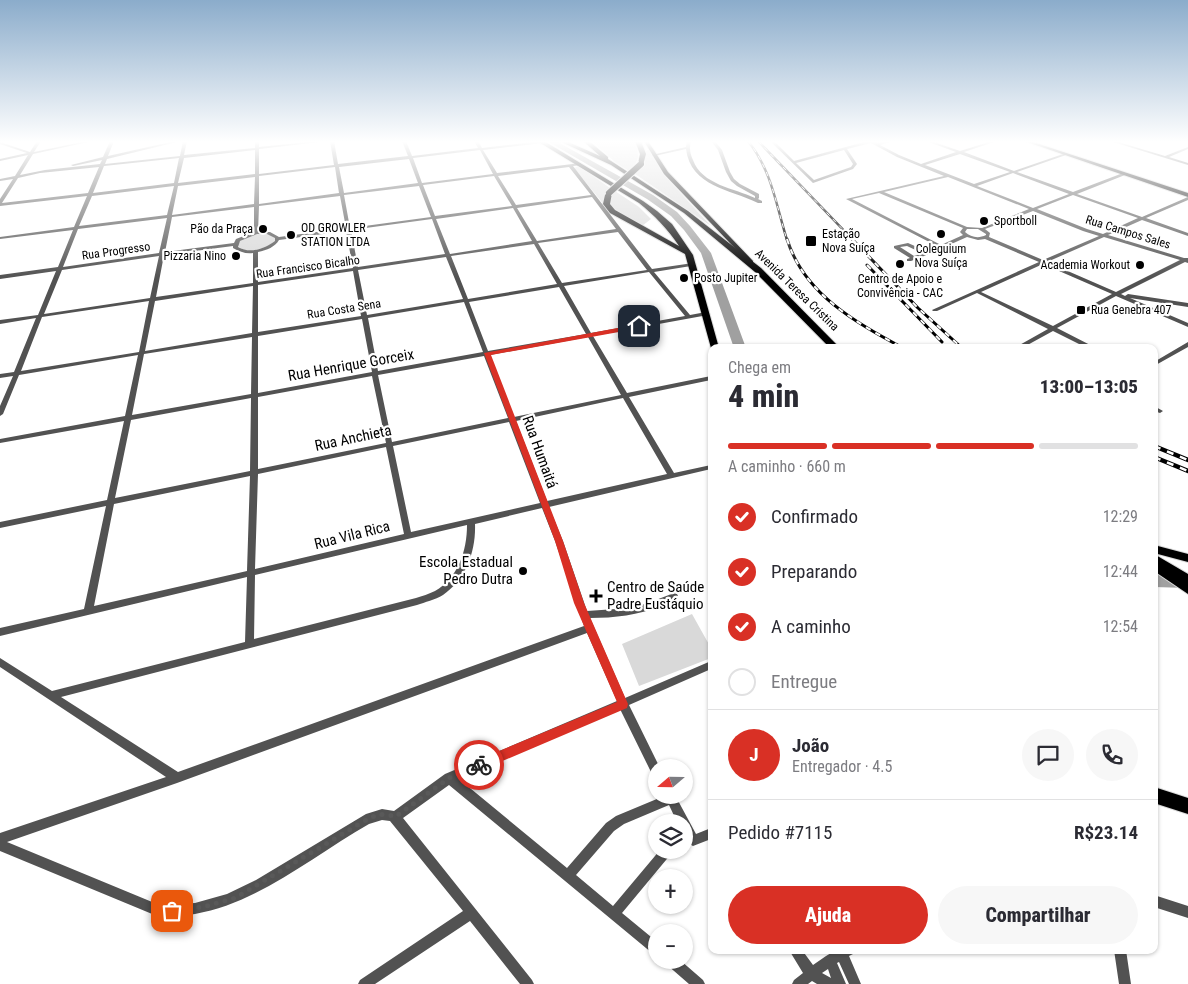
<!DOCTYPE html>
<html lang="pt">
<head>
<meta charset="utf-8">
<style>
  :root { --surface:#fff; --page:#f7f7f7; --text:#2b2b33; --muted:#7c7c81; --line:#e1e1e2; --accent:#d93025 }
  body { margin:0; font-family:"Roboto Condensed",sans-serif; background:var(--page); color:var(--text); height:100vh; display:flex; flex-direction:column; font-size:19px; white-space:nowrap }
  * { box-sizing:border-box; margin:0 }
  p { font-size:16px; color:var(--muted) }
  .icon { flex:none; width:28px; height:28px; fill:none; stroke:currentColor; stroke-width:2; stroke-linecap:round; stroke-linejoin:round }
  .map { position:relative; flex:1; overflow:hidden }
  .side { position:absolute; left:708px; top:344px; width:450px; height:610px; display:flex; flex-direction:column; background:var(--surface); border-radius:10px; box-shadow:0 1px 4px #0004 }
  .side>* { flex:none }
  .needle { width:32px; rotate:250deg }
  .buttons { position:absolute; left:648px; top:759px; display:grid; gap:10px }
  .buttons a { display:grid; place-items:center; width:45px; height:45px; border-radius:50%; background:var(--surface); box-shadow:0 1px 4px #0004; font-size:25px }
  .pin { position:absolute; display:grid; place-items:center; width:42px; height:42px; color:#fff; margin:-21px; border-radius:10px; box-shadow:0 2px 8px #0006 }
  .courier { position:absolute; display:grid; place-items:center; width:50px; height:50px; margin:-25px; border:4px solid #d93025; border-radius:50%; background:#fff; color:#222; box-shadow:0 1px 6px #0007 }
  .head em { font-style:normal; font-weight:800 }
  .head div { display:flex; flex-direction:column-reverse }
  .head { display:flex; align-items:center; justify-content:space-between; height:85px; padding:0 20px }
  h1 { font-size:32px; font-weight:800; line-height:38px }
  .bar { display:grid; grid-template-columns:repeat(4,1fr); gap:8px 5px; align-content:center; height:60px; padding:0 20px }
  .bar i { height:6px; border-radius:4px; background:var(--line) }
  .bar .active { background:var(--accent) }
  .bar p { grid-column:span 4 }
  .line { display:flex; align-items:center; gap:12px; padding:0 20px; border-top:1px solid var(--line) }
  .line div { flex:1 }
  .round { display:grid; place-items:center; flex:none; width:52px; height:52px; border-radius:26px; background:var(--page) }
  ol { padding:0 20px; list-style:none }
  li { display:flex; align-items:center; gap:15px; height:55px }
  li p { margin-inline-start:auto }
  li .icon { padding:5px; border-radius:50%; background:var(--accent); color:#fff; stroke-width:4 }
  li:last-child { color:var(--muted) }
  li i { width:28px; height:28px; border:2px solid var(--line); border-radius:50% }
  .button { display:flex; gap:10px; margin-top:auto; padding:10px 20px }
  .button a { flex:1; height:58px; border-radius:30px; background:var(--accent); color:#fff; font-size:20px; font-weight:800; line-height:58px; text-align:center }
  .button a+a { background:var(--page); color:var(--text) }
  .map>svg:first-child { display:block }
  .green { fill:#d9d9d9 }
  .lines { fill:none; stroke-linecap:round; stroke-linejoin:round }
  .river { fill:#a0a0a0; fill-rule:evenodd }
  .major-casing { stroke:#dbdbdb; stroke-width:2 }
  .highway-casing { stroke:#dbdbdb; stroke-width:2 }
  .minor { fill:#525252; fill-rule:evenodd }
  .major { fill:#000; fill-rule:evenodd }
  .highway { fill:#000; fill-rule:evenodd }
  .rail-far2-casing { stroke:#000; stroke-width:2.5 }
  .rail-far1-casing { stroke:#000; stroke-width:3 }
  .rail-casing { stroke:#000; stroke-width:4.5 }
  .rail-far2 { stroke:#fff; stroke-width:1; stroke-dasharray:4.5; stroke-linecap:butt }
  .rail-far1 { stroke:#fff; stroke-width:2; stroke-dasharray:5.5; stroke-linecap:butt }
  .rail { stroke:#fff; stroke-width:2.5; stroke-dasharray:7; stroke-linecap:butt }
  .highway-bridge-casing { stroke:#dbdbdb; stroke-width:8; stroke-linecap:butt }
  .highway-bridge { stroke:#000; stroke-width:6 }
  .route { fill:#d93025 }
  .done { stroke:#595959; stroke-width:5; stroke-dasharray:0 9 }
  .poi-dot { fill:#000; stroke:#fff; stroke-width:2 }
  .labels { text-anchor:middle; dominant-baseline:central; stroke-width:4.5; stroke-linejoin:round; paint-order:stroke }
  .far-poi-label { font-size:12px; fill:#000; stroke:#fff; text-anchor:start }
  .far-street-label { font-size:12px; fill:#000; stroke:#fff }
  .street-label { font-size:15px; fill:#000; stroke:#fff }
  .poi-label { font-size:15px; fill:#000; stroke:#fff; text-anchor:end }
</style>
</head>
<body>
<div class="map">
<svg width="1188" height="984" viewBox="0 0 1188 984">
  <rect width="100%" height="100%" fill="#fff"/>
  <path class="green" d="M592,141H634C640,154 640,161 629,171L616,163Z
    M649,150L663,174L711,226L635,174L645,165V151Z
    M579,166L610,188L604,198L605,206L574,168Z
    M615,191L639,207L651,219L642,226C629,219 599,210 615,191Z
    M265,233L274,235L277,241C266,247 247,257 237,245L238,242L256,234Z
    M692,614L711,648V658L639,686L622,644Z"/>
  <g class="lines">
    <path class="river" d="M547,141H556L653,195L677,212L690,226L711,253L746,348H734L701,253L684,230L671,216L647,199Z
      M1154,573L1188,574V588L1154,587Z"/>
    <g class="major-casing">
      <path id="major" d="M644,141H648L668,172L753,261V263H749L664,174Z
        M1024,141H1030L1188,193V197Z
        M1154,545L1188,554V562L1154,553Z
        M1154,554L1188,574V584L1154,563Z"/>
    </g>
    <g class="highway-casing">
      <path id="highway" d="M537,141H544L643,201L657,211L672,224L693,255L719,348H711L685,254L610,213L603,204L605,195L609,191L612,193L610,204L615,210L679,246C667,228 655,216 639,203Z
        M559,141H566L600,156L583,141H589L608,157V159L688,211L761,268L840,348H830L755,272L684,213L611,165Z
        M635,141H641L646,154L643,165L638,164L640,154Z
        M1154,560L1188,582V594L1154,571Z
        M1154,787L1188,798V814L1154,803Z"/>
    </g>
    <path class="minor" d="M37,141H41L34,152L87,141H93L33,154L20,175L45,170L100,164L102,160L73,166L71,165L103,157L110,141H114L108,156L175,141H181L107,159L105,164L180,156L183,141H187L184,155L255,148V141H259V147L318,141H328L259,149V174L334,165L330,141H334L338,164L408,156L402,141H406L412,156L478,148L474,141H478L482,148L542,141L543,143L483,150L497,173L581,163V165L573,166L652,269L693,263L694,264L691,266L654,272L690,315L706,312L708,313V315L593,336L627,393L711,376V380L629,397L674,473L711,465V469L549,507L563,541L587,611L630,608L648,603L674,593L677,594L678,596C674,601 667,603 661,606C638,615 615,618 590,618L625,698L711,661V669L629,705L660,768H656V775L652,774L620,709L459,779L567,868L606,823L616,816L664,796V795H675L696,834L711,828V839L693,846C684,842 684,831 684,822H677L669,805L624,824L614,831L576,875L613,906L660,850H673L671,854L622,913L656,941V955L652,953L449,785L403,818L532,980L534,984H520L470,921L375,984H358L360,980L463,911L390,821L382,820L369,824C314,855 259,903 195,914C183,916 170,916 157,916L0,851V833L166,777L0,667V658L52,691L245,642L247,577L0,636V628L84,609L106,506L0,528V522L107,500L124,421L0,443V439L125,416L138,355L19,375L3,414L0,416V406L13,376L0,378V374L14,372L36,318L0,324V320L38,315L56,271L0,279V275L58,267L73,230L0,239V237L74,227L87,196L0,206V199L13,179L0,181V179L15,176L28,155L0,161V159L27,153L0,144V142L30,152ZM255,150V174L178,183L184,158ZM480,150L493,174L422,183L413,158ZM179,158L174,183L93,193L104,166ZM409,159L418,183L344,193L339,167ZM99,167L88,193L2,203L18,178L40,173ZM335,167L339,193L259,204V176ZM569,167L591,195L516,205L498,176ZM494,176L512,206L435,216L423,185ZM255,177L254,204L172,215L178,186ZM174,186L167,215L79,226L92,196ZM419,186L431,217L350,228L344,195ZM340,196L346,228L279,237L270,232H258L259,206ZM592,197L616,229L537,241L517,208ZM254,207V232L236,239L234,243L165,252L172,217ZM513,208L532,241L450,254L436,219ZM167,218L159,253L63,267L78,229ZM432,219L445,254L358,267L351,230ZM346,231L353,268L258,282V252C267,250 275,247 279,240ZM618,232L647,270L562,283L538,243ZM257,234H267L275,238V241C264,249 250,254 238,247L240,241ZM534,244L557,284L468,299L451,256ZM233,246V248C240,252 246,254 253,253V283L156,297L164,255ZM159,256L150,298L44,314L62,270ZM446,257L463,299L367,315L358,270ZM353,271L361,316L258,332V285ZM649,272L685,316L591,333L564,286ZM253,286L252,333L145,351L155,301ZM559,287L586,334L488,351L469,302ZM149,301L139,352L21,371L42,317ZM464,302L483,352L378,371L368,318ZM362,319L372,372L258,393V336ZM252,337L251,394L132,415L144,354ZM588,337L621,395L514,417L490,355ZM484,356L508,418L392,442L378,375ZM372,376L386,443L258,469V397ZM251,398L250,471L115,498L131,420ZM623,398L667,474L547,501L516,421ZM509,422L540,503L411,532L393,446ZM386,447L404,534L255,569L258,474ZM250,476L247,571L94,606L114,504ZM542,508L555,541L584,626L178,772L61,697L417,605C425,602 435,600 443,595C466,579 476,551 475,524ZM467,525C467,551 458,578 435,591C429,594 422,596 416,598L254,639L255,575ZM587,633L617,701L445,774L394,811L382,809L366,814L256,880L227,894L195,903L176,904H157L7,842L177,783Z
      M687,141H691C689,148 690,154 693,160C702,185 734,188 755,198V196L737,186L731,181L726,172L718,150L711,141H715L722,150L730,172L734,179L740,184L759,194V198L758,199L762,201V203H758C730,189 691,187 686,149L654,156L652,155L686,147Z
      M770,141H774L794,161L868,141H872L877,143L893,141L880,145L899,155L921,164L956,152L926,141H931L960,151L992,141H997L964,152L1014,171L1066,153V155L1017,172L1073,192L1123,173H1125V175L1077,194L1142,217L1188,197V200L1146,218L1188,233V236L1142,220L1108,235L1184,258H1188V263L1185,262L1121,294L1125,296L1128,294L1188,303V307L1130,298L1188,323V327L1116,296L1057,328L1096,348H1087L1053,331L1022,348H1014L1048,329L977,293L937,311H933L932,310L1039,262L985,239L978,240L967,237L929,254L911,261H907V259L910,258L894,248V246L908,243L926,251L937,246L846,199L944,176L897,157L871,143L847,149L857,164L853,169L813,183ZM844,150L853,164L851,167L814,180L796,163ZM960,154L1010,172L974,184L925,165ZM1013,173L1069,194L1033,208L977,186ZM948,177L1029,209L982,228L967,227L884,192ZM879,193L963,228L960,232L963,235L941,245L852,199ZM1073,195L1138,218L1103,234L1087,229L1037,209ZM1033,211L1083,231L1099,236L1043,260L989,237L990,233L985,229ZM967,229H978L986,234V235C978,239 971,237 965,232ZM1104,237L1180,260L1116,292L1047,262ZM907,246L922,253L914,256L900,247ZM1043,264L1112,294L1053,326L981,292Z
      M1110,141H1115L1165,156L1188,147V149L1169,157L1188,163V165Z
      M1188,342V347L1154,366V362Z
      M1154,406L1163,411L1160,413L1154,411Z
      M1154,895L1188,906V918L1154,907Z
      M789,950H802L813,965L826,956L836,950H855L853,954L849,956L861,984H849L839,962L837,963L846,984H817L812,981L808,984H792L794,980L803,973ZM828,969L831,978L822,973Z
      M1114,950H1126L1131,984H1119Z
      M664,960H680L703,980L705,984H689L666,964Z"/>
    <use href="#major" class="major"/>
    <use href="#highway" class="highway"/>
    <g class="rail-far2-casing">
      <path id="rail-far2" d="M748,141C772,171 776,205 787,240
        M758,141L853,240"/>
    </g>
    <g class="rail-far1-casing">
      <path id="rail-far1" d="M787,239C804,294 855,322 903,348
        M852,239L918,308L962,348
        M867,265L942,342"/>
    </g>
    <g class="rail-casing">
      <path id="rail" d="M1154,446L1188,460
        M1154,457L1188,471"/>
    </g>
    <use href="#rail-far2" class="rail-far2"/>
    <use href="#rail-far1" class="rail-far1"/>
    <use href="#rail" class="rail"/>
    <g class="highway-bridge-casing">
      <path id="highway-bridge" d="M609,193L641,164"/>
    </g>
    <use href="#highway-bridge" class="highway-bridge"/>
  </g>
  <linearGradient id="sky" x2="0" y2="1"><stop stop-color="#8baccb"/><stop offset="0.51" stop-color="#fff"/><stop offset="1" stop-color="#fff" stop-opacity="0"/></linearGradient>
  <rect width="1188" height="278" fill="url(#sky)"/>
  <path class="route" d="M639,324L641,325V328L491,355L563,541L584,603L628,704L627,708L479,771L475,769L474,765L475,761L617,702L574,603L555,541L484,353Z"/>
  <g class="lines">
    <path class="done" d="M172,911L203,907L235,898L361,823C374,816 381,811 395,817L449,778L479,765"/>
  </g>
  <g class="poi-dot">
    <circle cx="984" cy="221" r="5"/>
    <circle cx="263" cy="229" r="5"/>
    <circle cx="941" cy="234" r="5"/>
    <circle cx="291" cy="235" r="5"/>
    <rect x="805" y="235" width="12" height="12" rx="2.5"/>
    <circle cx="236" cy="256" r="5"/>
    <circle cx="900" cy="264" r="5"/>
    <circle cx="1140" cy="265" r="5"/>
    <circle cx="684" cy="278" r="5"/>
    <rect x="1076" y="305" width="10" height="10" rx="2.5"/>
    <circle cx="523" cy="571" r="5"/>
    <path d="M593.5 588.5h5v5h5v5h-5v5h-5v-5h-5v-5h5z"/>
  </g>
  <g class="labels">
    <g class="far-poi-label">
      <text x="994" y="221">Sportboll</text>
      <text x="301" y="228">OD GROWLER<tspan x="301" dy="14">STATION LTDA</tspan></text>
      <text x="253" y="229" text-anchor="end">Pão da Praça</text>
      <text x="822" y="234">Estação<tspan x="822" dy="14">Nova Suíça</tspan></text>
      <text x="941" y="249" text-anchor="middle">Coleguium<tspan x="941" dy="14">Nova Suíça</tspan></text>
      <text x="226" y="256" text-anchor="end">Pizzaria Nino</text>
      <text x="1130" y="265" text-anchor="end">Academia Workout</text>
      <text x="694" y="278">Posto Jupiter</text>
      <text x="900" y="279" text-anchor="middle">Centro de Apoio e<tspan x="900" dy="14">Convivência - CAC</tspan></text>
      <text x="1091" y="310">Rua Genebra 407</text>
    </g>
    <g class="far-street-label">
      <text transform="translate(1128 232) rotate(17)">Rua Campos Sales</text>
      <text transform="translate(116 251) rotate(-8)">Rua Progresso</text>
      <text transform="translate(308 267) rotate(-8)">Rua Francisco Bicalho</text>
      <text transform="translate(797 290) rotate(44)">Avenida Teresa Cristina</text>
      <text transform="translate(344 309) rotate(-9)">Rua Costa Sena</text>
    </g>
    <g class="street-label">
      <text transform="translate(351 365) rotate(-10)">Rua Henrique Gorceix</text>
      <text transform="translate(353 438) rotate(-12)">Rua Anchieta</text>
      <text transform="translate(540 452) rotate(70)">Rua Humaitá</text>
      <text transform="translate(352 535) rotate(-14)">Rua Vila Rica</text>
    </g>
    <g class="poi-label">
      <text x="513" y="562">Escola Estadual<tspan x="513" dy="17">Pedro Dutra</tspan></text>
      <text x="607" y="587" text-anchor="start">Centro de Saúde<tspan x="607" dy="17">Padre Eustáquio</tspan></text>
    </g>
  </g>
</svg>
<div class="buttons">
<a><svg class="needle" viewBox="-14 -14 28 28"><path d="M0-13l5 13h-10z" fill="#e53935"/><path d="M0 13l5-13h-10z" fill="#7c7c81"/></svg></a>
<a><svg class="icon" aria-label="layers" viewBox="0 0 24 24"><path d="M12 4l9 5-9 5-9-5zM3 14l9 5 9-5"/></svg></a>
<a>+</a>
<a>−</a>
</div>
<div class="pin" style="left:172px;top:911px;background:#ea580c"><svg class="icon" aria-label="bag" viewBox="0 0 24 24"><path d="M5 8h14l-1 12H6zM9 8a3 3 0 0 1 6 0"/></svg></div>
<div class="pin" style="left:639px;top:326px;background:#1f2937"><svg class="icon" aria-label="home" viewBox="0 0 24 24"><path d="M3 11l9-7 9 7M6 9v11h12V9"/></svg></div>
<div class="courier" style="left:479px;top:765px"><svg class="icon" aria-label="bike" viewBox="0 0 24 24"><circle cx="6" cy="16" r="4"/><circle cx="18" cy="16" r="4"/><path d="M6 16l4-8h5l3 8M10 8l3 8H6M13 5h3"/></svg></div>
<section class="side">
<div class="head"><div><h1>4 min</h1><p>Chega em</p></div><em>13:00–13:05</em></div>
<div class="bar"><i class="active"></i><i class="active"></i><i class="active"></i><i></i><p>A caminho · 660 m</p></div>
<ol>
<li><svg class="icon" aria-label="check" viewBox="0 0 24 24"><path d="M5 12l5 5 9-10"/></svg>Confirmado<p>12:29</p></li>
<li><svg class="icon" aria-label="check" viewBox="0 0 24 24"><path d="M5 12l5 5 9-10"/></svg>Preparando<p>12:44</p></li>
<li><svg class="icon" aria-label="check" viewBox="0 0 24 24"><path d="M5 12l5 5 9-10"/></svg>A caminho<p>12:54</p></li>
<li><i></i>Entregue</li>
</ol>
<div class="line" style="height:90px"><b class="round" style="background:var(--accent);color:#fff">J</b><div><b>João</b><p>Entregador · 4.5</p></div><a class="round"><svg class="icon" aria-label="chat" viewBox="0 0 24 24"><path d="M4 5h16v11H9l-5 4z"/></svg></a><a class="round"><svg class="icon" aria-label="phone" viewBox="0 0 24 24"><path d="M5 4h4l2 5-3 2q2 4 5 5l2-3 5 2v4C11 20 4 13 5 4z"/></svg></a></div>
<div class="line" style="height:65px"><div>Pedido #7115</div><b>R$23.14</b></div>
<div class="button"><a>Ajuda</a><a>Compartilhar</a></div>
</section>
</div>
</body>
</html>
